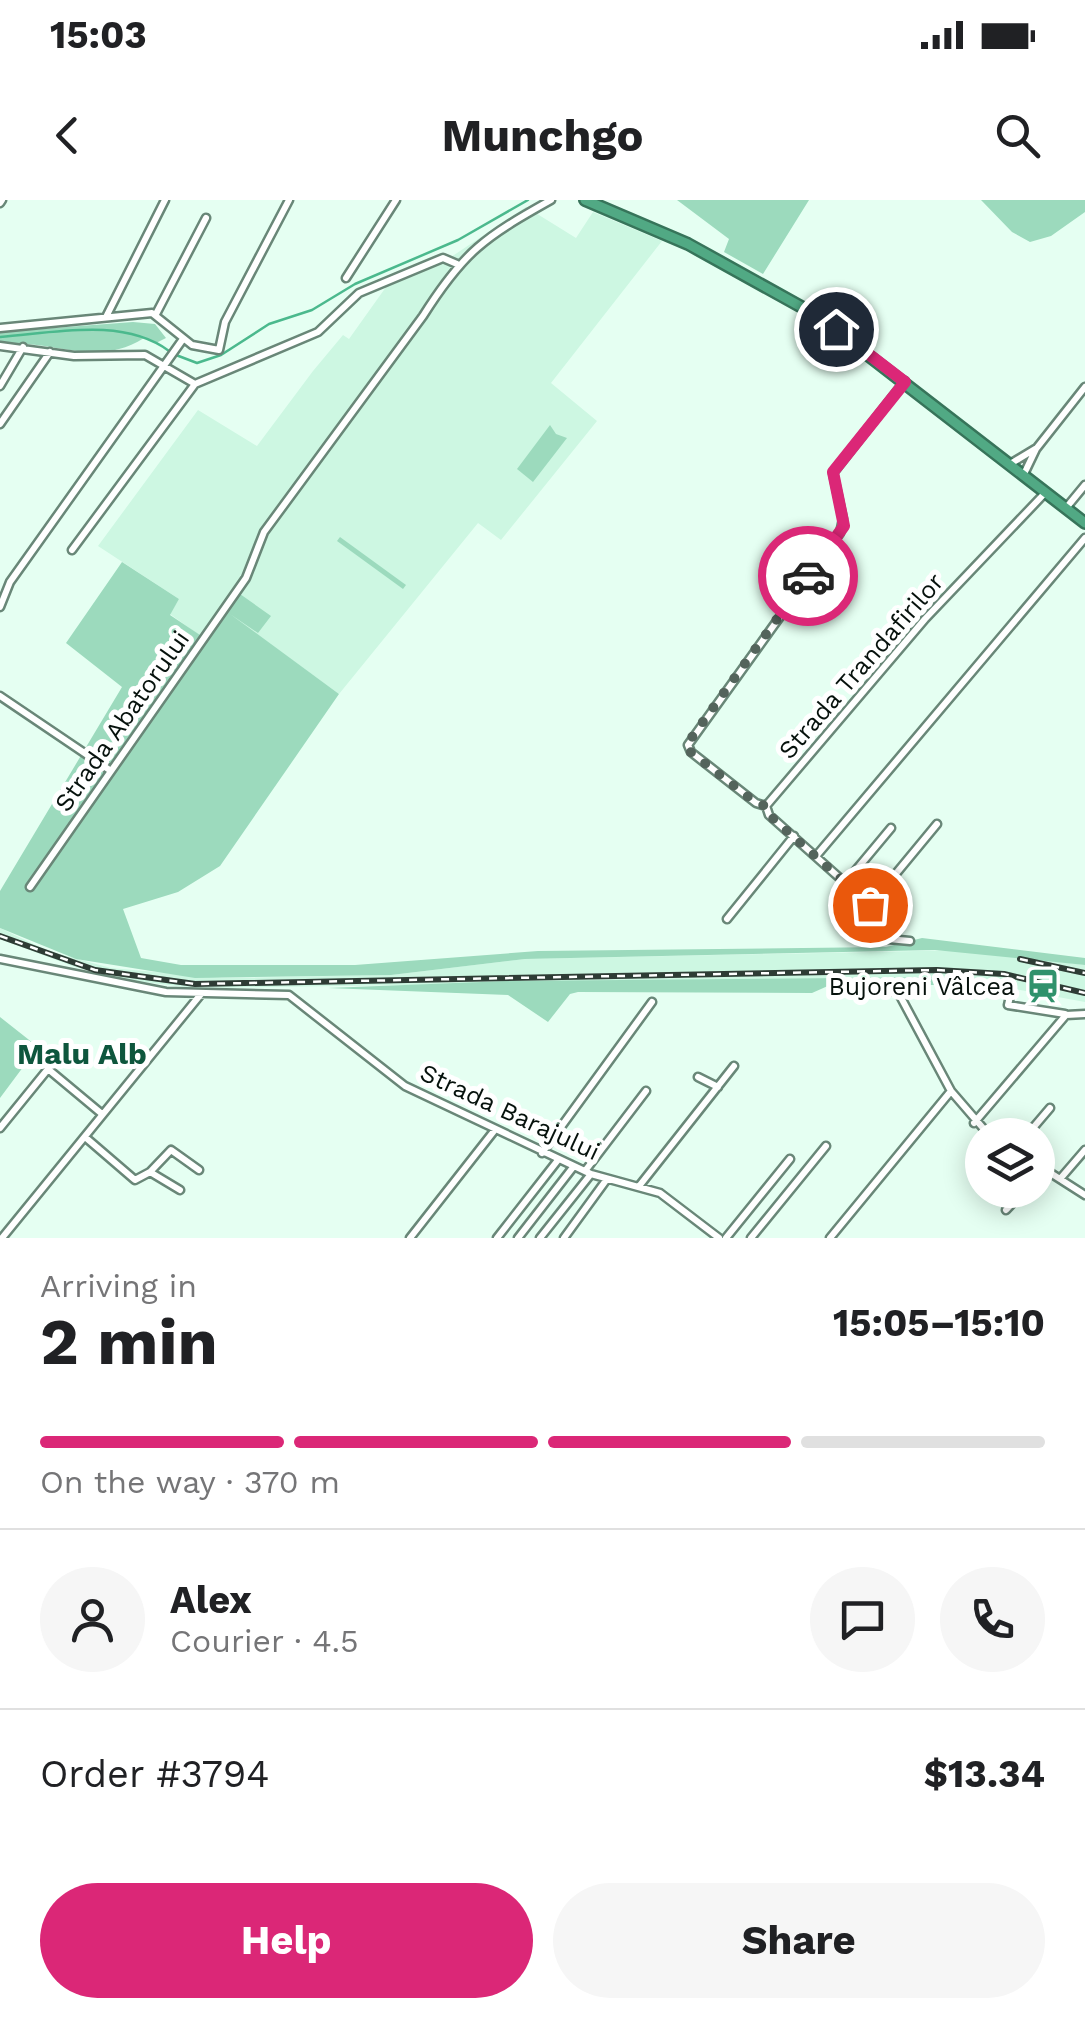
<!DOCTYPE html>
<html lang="en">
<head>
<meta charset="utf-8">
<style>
  :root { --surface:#fff; --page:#f6f6f6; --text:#202124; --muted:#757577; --line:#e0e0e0; --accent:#db2777 }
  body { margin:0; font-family:"Work Sans",sans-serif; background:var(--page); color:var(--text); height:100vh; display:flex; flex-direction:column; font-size:38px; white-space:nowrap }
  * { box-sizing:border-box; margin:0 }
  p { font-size:32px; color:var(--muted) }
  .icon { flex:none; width:55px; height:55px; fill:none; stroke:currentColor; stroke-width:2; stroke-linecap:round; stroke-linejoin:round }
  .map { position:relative; height:1038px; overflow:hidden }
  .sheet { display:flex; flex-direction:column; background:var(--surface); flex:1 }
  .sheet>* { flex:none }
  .buttons { position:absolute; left:965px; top:918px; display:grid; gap:20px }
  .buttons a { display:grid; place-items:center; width:90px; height:90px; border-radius:50%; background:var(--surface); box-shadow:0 5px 25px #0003; font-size:50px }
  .pin { position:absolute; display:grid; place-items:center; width:85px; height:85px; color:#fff; margin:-42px; border:5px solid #fff; border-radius:50%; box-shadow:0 2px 10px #0007 }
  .courier { position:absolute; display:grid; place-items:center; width:100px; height:100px; margin:-50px; border:8px solid #db2777; border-radius:50%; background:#fff; color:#222; box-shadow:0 2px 12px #0007 }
  .summary em { font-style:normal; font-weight:700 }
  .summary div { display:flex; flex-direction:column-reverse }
  .summary { display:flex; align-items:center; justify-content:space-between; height:170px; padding:0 40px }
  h1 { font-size:65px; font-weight:700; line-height:75px }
  .bar { display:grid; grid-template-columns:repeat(4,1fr); gap:15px 10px; align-content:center; height:120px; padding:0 40px }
  .bar i { height:12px; border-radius:8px; background:var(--line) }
  .bar .current { background:var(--accent) }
  .bar p { grid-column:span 4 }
  .line { display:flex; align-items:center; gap:25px; padding:0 40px; border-top:2px solid var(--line) }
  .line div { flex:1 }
  .round { display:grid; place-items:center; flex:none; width:105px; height:105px; border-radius:52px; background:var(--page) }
  .primary-button { display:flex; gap:20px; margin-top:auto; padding:20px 40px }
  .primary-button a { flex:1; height:115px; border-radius:60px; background:var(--accent); color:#fff; font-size:40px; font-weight:700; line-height:115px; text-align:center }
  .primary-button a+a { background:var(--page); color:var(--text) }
  .status { display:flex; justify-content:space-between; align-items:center; height:70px; padding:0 50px; background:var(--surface); direction:ltr }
  .status svg { height:28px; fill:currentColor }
  header { display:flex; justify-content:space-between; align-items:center; height:130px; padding:0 40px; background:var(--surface); font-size:45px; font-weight:700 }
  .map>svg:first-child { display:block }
  .built { fill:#cdf7e2 }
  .green { fill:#9cdabd }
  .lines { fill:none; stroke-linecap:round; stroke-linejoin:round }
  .stream { stroke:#4bb98d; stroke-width:2.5 }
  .minor-casing { stroke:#698778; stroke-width:11 }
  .highway-casing { stroke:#37745a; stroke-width:14 }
  .minor { stroke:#fff; stroke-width:6 }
  .highway { stroke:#51a984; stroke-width:9 }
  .rail-casing { stroke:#2e3c35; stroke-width:6 }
  .rail { stroke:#fff; stroke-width:2.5; stroke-dasharray:8; stroke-linecap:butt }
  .done { stroke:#54645c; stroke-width:10; stroke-dasharray:0 18 }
  .route { stroke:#db2777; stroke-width:12 }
  .labels { text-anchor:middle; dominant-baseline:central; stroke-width:10; stroke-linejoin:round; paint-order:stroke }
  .street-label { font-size:25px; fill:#06110c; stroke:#fff }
  .poi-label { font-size:25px; fill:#06110c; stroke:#fff; text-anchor:end }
  .quarter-label { font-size:30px; font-weight:bold; fill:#0e563d; stroke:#fff }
</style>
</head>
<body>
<div class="status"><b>15:03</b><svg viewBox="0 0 49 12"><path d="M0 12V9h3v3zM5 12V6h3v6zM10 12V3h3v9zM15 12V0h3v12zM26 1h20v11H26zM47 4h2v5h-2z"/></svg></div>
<header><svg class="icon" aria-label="back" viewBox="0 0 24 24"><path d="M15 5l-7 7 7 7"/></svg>Munchgo<svg class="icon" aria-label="search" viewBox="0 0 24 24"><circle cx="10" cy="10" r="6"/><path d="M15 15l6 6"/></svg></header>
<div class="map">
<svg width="1085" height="1038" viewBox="0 0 1085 1038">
  <rect width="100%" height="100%" fill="#e5fff2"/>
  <path class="built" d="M526,7L576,38L593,12L662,41L551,183L597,221L501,340L478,323L339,494L226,412L206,440L170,414L179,399L98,346L198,210L257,246L313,171L343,135L349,139L386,87L442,63Z
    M0,728L48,751L111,768L222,778L391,775L525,759L965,750L1085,765V802L951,777L195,788L127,780L75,767L0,739Z"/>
  <path class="green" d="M677,0H809L763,74L724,52L729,39Z
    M981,0H1085V12L1051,36L1030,42L1012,32Z
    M133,122L155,124L166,138L156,143L144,138C95,169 51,138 0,144V132Z
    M550,225L556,234L567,238L533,282L517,269Z
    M340,337L406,385L403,389L337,341Z
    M122,362L179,399L170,415L206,439L240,394L271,416L258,433L230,414L339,494L220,666L178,692L123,709L141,758L181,765H355L538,751L886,747L922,738L1085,758V765L935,750L525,759L391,775L195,778L76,759L0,728V691L122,487L66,443Z
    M951,777L1014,785H830L812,793L578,792L570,794L548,822L508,795L328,788L507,781Z
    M0,817L38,847L0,898Z"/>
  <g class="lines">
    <path class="stream" d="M0,137C54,133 123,117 169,151
      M176,155L197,163L221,155L269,124L312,110L355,84L458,40L528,0"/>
    <g class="minor-casing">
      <path id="minor" d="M0,3L2,0
        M346,78L396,0
        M156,114L206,18
        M106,117L165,0
        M0,128L152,113L192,145L219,150L225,122L289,0
        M0,146L74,156L145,155L195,184L318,132L359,93L443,58L457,64
        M0,186L23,147
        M0,224L50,152
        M1010,264L1035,249
        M1024,274L1036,249L1085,187
        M1066,308L1085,285
        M72,350L195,184
        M0,407L10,382L183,139
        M0,496L111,571
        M766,606L756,603L691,552L688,545L840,333L843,319L833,273L905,181
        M817,655L1085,338
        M846,682L891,628
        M30,687L246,378L264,332L423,116C464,51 485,37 551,0
        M870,705L937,624
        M727,719L794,636
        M910,741L888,739L870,705L769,615L766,606L925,419L1045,293
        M0,759L166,792L289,795L405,886L591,974L660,993L719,1038
        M847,786L898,792L951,891L989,935
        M1002,790L1011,792L1008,805L1065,814
        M698,877L718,887
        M974,923L1066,815L1085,814
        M0,928L48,869L102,914
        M1027,935L1050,908
        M85,937L135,980L150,972L171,950L199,970
        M542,953L652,802
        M1038,965L1085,995
        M585,971L646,891
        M150,972L180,990
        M1038,978L1046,970
        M1060,979L1085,950
        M640,985L734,866
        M1006,1010L1025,990
        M2,1038L201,794
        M410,1038L494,931
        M497,1038L558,960
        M518,1038L574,966
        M540,1038L591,974
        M564,1038L607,979
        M726,1038L790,959
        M751,1038L826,946
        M830,1038L951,891"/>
    </g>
    <g class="highway-casing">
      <path id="highway" d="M585,0L688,44L816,115L1085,323"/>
    </g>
    <use href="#minor" class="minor"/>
    <use href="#highway" class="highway"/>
    <g class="rail-casing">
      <path id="rail" d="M0,736L95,770L195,784L937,770L1004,774L1085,793
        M1020,759L1085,773"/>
    </g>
    <use href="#rail" class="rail"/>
  </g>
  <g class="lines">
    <path class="done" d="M808,376L690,540L688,550L756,603L766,606L769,615L870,705"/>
    <path class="route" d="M808,376L844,326L833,272L905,182L836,129"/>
  </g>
  <defs>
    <g id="station-bare" transform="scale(2.7)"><path d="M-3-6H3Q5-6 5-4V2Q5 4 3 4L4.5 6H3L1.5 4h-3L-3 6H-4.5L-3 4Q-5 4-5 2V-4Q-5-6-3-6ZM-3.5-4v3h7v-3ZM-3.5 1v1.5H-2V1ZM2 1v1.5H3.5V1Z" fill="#30926c" stroke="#fff" stroke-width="2.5" paint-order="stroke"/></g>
  </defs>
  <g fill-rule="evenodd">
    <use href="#station-bare" x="1043" y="786"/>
  </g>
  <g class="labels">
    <g class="street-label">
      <text transform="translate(861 466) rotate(-49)">Strada Trandafirilor</text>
      <text transform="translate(122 521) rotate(-55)">Strada Abatorului</text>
      <text transform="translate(510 912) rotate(25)">Strada Barajului</text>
    </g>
    <g class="poi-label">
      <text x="1015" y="786">Bujoreni Vâlcea</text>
    </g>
    <g class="quarter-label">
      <text x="82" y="853">Malu Alb</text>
    </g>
  </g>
</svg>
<div class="buttons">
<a><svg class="icon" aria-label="layers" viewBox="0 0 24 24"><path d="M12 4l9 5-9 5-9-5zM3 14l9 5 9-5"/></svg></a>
</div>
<div class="pin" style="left:870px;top:705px;background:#ea580c"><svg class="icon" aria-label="bag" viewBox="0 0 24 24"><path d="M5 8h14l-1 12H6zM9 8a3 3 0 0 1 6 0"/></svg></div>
<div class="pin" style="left:836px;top:129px;background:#1f2937"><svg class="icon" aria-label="home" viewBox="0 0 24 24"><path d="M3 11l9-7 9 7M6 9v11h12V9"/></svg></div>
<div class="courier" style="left:808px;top:376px"><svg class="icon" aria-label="car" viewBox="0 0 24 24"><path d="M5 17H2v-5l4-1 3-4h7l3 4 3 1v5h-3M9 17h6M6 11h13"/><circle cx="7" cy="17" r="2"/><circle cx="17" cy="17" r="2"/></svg></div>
</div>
<section class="sheet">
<div class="summary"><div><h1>2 min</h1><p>Arriving in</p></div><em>15:05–15:10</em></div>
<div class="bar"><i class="current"></i><i class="current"></i><i class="current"></i><i></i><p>On the way · 370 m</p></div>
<div class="line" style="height:180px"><a class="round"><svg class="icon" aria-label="person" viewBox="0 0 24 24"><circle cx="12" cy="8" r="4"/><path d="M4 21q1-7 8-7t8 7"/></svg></a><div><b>Alex</b><p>Courier · 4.5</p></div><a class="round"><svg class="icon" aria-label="chat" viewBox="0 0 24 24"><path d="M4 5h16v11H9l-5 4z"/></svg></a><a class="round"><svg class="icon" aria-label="phone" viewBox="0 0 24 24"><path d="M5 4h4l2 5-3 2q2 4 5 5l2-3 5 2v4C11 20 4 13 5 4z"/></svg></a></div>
<div class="line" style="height:130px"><div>Order #3794</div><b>$13.34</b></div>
<div class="primary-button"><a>Help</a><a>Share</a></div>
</section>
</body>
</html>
